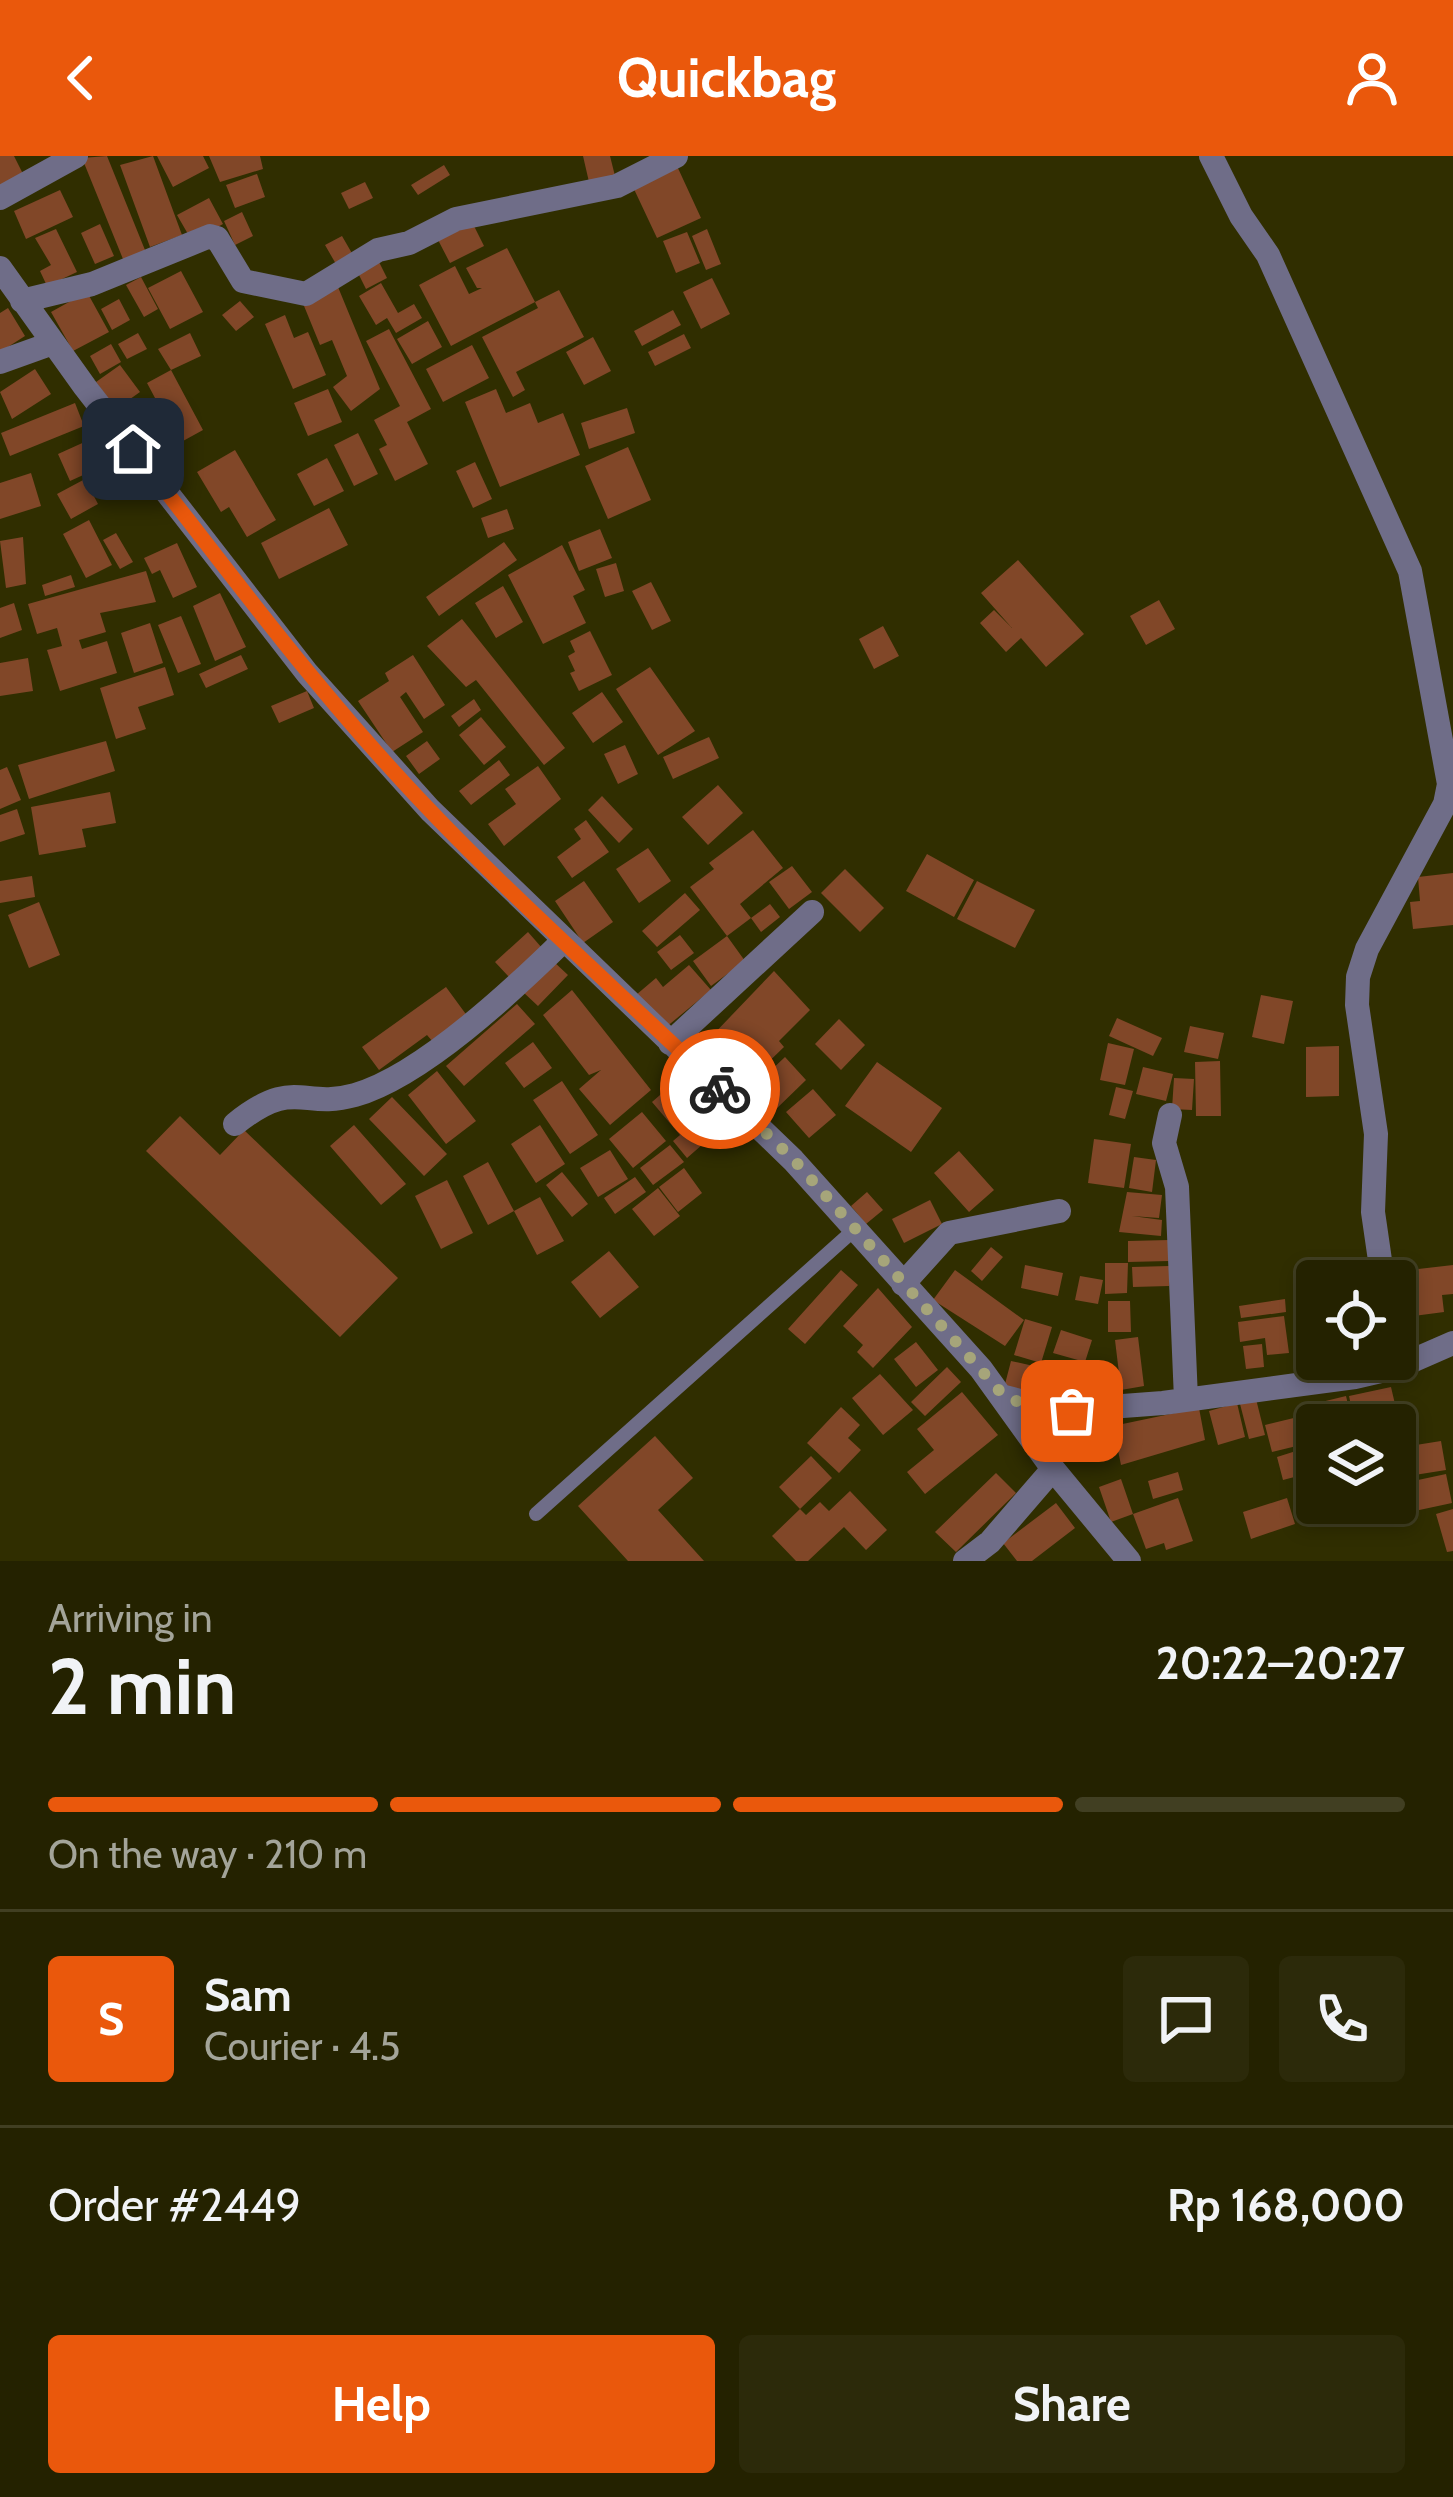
<!DOCTYPE html>
<html lang="en">
<head>
<meta charset="utf-8">
<style>
  :root { --surface:#242200; --page:#2c2a0a; --text:#f1f3f6; --muted:#a3a499; --line:#413f22; --accent:#ea580c }
  body { margin:0; font-family:Cabin,sans-serif; background:var(--page); color:var(--text); height:100vh; display:flex; flex-direction:column; font-size:45px; white-space:nowrap }
  * { box-sizing:border-box; margin:0 }
  p { font-size:39px; color:var(--muted) }
  .icon { flex:none; width:66px; height:66px; fill:none; stroke:currentColor; stroke-width:2; stroke-linecap:round; stroke-linejoin:round }
  .map { position:relative; height:1405px; overflow:hidden }
  .sheet { display:flex; flex-direction:column; background:var(--surface); flex:1 }
  .sheet>* { flex:none }
  .buttons { position:absolute; left:1296px; top:1104px; display:grid; gap:24px }
  .buttons a { display:grid; place-items:center; width:120px; height:120px; border-radius:12px; background:var(--surface); box-shadow:0 6px 18px #0003,0 0 0 3px var(--line); font-size:60px }
  .pin { position:absolute; display:grid; place-items:center; width:102px; height:102px; color:#fff; margin:-51px; border-radius:24px; box-shadow:0 6px 18px #0006 }
  .courier { position:absolute; display:grid; place-items:center; width:120px; height:120px; margin:-60px; border:9px solid #ea580c; border-radius:50%; background:#fff; color:#222; box-shadow:0 3px 15px #0007 }
  .headline em { font-style:normal; font-weight:700 }
  .headline div { display:flex; flex-direction:column-reverse }
  .headline { display:flex; align-items:center; justify-content:space-between; height:204px; padding:0 48px }
  h1 { font-size:78px; font-weight:700; line-height:90px }
  .bar { display:grid; grid-template-columns:repeat(4,1fr); gap:18px 12px; align-content:center; height:144px; padding:0 48px }
  .bar i { height:15px; border-radius:9px; background:var(--line) }
  .bar .selected { background:var(--accent) }
  .bar p { grid-column:span 4 }
  .line { display:flex; align-items:center; gap:30px; padding:0 48px; border-top:3px solid var(--line) }
  .line div { flex:1 }
  .round { display:grid; place-items:center; flex:none; width:126px; height:126px; border-radius:12px; background:var(--page) }
  .primary-button { display:flex; gap:24px; margin-top:auto; padding:24px 48px }
  .primary-button a { flex:1; height:138px; border-radius:12px; background:var(--accent); color:#fff; font-size:48px; font-weight:700; line-height:138px; text-align:center }
  .primary-button a+a { background:var(--page); color:var(--text) }
  header { display:flex; justify-content:space-between; align-items:center; height:156px; padding:0 48px; background:var(--accent); color:#fff; font-size:54px; font-weight:700 }
  .map>svg:first-child { display:block }
  .building { fill:#814728 }
  .lines { fill:none; stroke-linecap:round; stroke-linejoin:round }
  .service { stroke:#6f6d88; stroke-width:14 }
  .minor { stroke:#6f6d88; stroke-width:24 }
  .done { stroke:#a6a57a; stroke-width:12; stroke-dasharray:0 21.6 }
  .route { stroke:#ea580c; stroke-width:15 }
</style>
</head>
<body>
<header><svg class="icon" aria-label="back" viewBox="0 0 24 24"><path d="M15 5l-7 7 7 7"/></svg>Quickbag<svg class="icon" aria-label="person" viewBox="0 0 24 24"><circle cx="12" cy="8" r="4"/><path d="M4 21q1-7 8-7t8 7"/></svg></header>
<div class="map">
<svg width="1453" height="1405" viewBox="0 0 1453 1405">
  <rect width="100%" height="100%" fill="#302e00"/>
  <path class="building" d="M0,0H14L24,20L0,32Z
    M107,0L147,99L125,108L82,2Z
    M153,0L182,79L150,91L120,9Z
    M157,0H203L209,12L173,31Z
    M209,0H260L263,13L220,26Z
    M583,0H610L615,20L589,26Z
    M444,9L450,19L418,39L411,29Z
    M677,10L701,62L657,82L633,31Z
    M257,18L265,41L235,52L226,29Z
    M365,26L373,42L349,53L341,37Z
    M60,34L73,61L26,83L14,55Z
    M209,42L223,68L192,85L177,59Z
    M242,56L253,80L235,89L224,65Z
    M471,64L484,90L450,107L437,82Z
    M100,68L114,100L95,108L81,77Z
    M56,73L77,116L47,130L40,115L51,109L35,82Z
    M707,73L721,108L706,114L692,80Z
    M687,76L700,107L676,117L663,85Z
    M342,80L357,106L340,115L325,89Z
    M507,92L535,146L559,134L584,181L516,216L525,234L513,241L482,181L538,152L535,146L451,190L419,129L455,110L469,138L482,132H477L466,112Z
    M377,102L387,122L366,133L356,113Z
    M181,115L203,156L170,173L148,132Z
    M141,121L158,153L144,161L126,129Z
    M712,122L730,158L701,173L683,136Z
    M381,127L398,157L414,148L422,162L396,177L387,162L376,169L359,140Z
    M338,131L380,233L351,255L333,231L347,220L332,184L320,189L302,145Z
    M87,136L109,176L73,195L51,156Z
    M119,143L130,164L112,174L101,153Z
    M240,145L254,161L236,175L222,159Z
    M8,152L25,180L0,196V157Z
    M673,154L681,169L642,190L634,175Z
    M285,159L294,182L308,176L326,219L293,233L265,168Z
    M428,165L442,191L412,208L397,183Z
    M389,173L431,253L407,266L428,308L395,325L379,293L387,289L374,264L400,250L366,185Z
    M138,177L147,193L127,203L118,188Z
    M190,177L201,200L171,214L158,193Z
    M684,178L691,192L655,210L648,196Z
    M593,181L611,215L584,229L566,196Z
    M111,188L121,206L100,218L90,200Z
    M472,189L489,222L443,246L426,213Z
    M120,209L140,236L116,253L96,226Z
    M35,213L51,238L12,263L0,236Z
    M171,214L203,274L163,296L146,264L162,255L147,227Z
    M328,233L342,266L308,280L294,247Z
    M496,233L506,257L530,247L538,267L563,257L580,299L500,331L465,246Z
    M75,247L84,270L10,300L1,277Z
    M627,252L635,277L589,293L581,267Z
    M358,277L378,318L354,330L334,289Z
    M100,279L112,306L70,325L58,298Z
    M628,291L651,344L608,363L585,310Z
    M235,294L276,364L247,381L229,351L221,356L197,316Z
    M327,302L344,335L314,350L297,318Z
    M475,306L492,343L473,352L456,315Z
    M31,317L41,350L0,363V327Z
    M126,317L134,333L112,344L104,328Z
    M85,323L98,348L71,363L57,338Z
    M329,352L348,389L279,423L261,387Z
    M507,353L514,373L488,382L481,362Z
    M89,364L112,409L86,422L63,378Z
    M600,373L612,402L579,415L568,386Z
    M116,377L133,406L120,413L103,384Z
    M23,381L26,428L6,432L0,385Z
    M504,386L517,404L439,460L426,441Z
    M177,387L197,431L173,442L160,414L152,418L144,402Z
    M562,389L585,434L573,440L586,467L543,488L508,419Z
    M1018,404L1084,478L1046,511L1021,482L1006,496L980,467L994,454L1012,472L981,437Z
    M616,407L624,435L605,441L596,413Z
    M146,415L156,446L100,457L106,476L79,484L82,493L107,485L117,517L60,535L47,494L62,490L57,472L37,478L28,448Z
    M71,419L75,431L45,440L42,429Z
    M651,426L671,465L652,474L632,435Z
    M503,430L523,466L496,482L475,447Z
    M220,437L246,491L215,505L193,450Z
    M1159,444L1175,473L1146,489L1130,460Z
    M14,447L22,474L0,482V452Z
    M181,460L201,508L178,517L158,469Z
    M462,463L565,592L544,609L476,524L466,531L427,490Z
    M150,467L163,507L134,517L121,477Z
    M883,470L899,500L874,513L859,483Z
    M590,475L612,519L579,535L570,517L575,515L568,500L575,496L570,485Z
    M241,499L248,513L206,532L199,518Z
    M413,499L445,549L424,563L406,536L400,541L423,576L392,596L358,545L389,525L385,517Z
    M28,502L33,535L0,540V507Z
    M165,511L174,539L138,551L146,573L116,583L100,532Z
    M650,511L695,575L658,599L616,533Z
    M307,535L314,552L279,567L271,550Z
    M602,536L623,566L593,587L572,557Z
    M474,543L481,554L459,571L451,560Z
    M481,561L506,591L484,609L459,579Z
    M709,581L719,602L673,623L663,601Z
    M106,585L115,615L29,643L18,609Z
    M427,585L440,603L419,618L406,600Z
    M625,589L638,618L618,628L604,598Z
    M499,604L510,619L471,649L459,635Z
    M538,610L561,643L504,690L488,668L516,648L505,633Z
    M7,611L21,644L0,653V614Z
    M718,629L743,657L708,689L682,661Z
    M110,636L116,667L82,673L86,691L39,699L31,651Z
    M602,640L633,673L619,687L588,654Z
    M17,653L25,678L0,686V659Z
    M586,664L609,696L572,722L557,701L581,683L574,673Z
    M753,674L783,712L740,748L751,762L727,780L690,731L714,713L709,707Z
    M648,692L671,725L639,747L616,713Z
    M927,698L974,724L954,761L906,735Z
    M792,710L812,736L789,753L769,726Z
    M845,713L884,752L860,776L821,737Z
    M1453,717V769L1413,773L1410,746L1420,745L1418,721Z
    M32,720L35,741L0,747V725Z
    M584,725L613,766L583,787L555,745Z
    M977,725L1035,754L1015,792L957,763Z
    M685,737L700,754L657,791L642,775Z
    M39,746L60,799L29,812L8,759Z
    M770,748L780,761L761,776L751,762Z
    M528,776L542,792L509,821L495,806Z
    M680,779L694,797L671,814L657,796Z
    M727,780L745,805L711,830L693,805Z
    M553,805L568,819L538,850L523,836Z
    M689,809L711,834L665,872L636,839L656,822L663,831Z
    M774,815L810,854L779,885L784,891L749,925L709,883Z
    M446,831L468,861L433,886L427,879L379,914L362,891Z
    M572,834L651,934L610,969L579,933L601,914L589,919L543,859Z
    M1261,839L1293,845L1284,888L1252,881Z
    M517,848L535,868L464,930L446,910Z
    M1117,862L1162,882L1153,900L1109,880Z
    M839,863L865,889L841,914L815,888Z
    M1190,870L1224,877L1218,903L1184,896Z
    M533,886L552,912L524,932L505,907Z
    M1108,887L1134,893L1125,929L1100,924Z
    M1339,890V940L1306,941V891Z
    M785,901L806,924L772,957L751,933Z
    M1220,905L1221,960H1196L1195,906Z
    M877,906L942,952L911,996L845,950Z
    M1143,911L1173,918L1166,945L1136,938Z
    M437,915L476,965L446,988L408,939Z
    M683,919L726,968L687,1002L673,985L680,979L652,946Z
    M1174,922L1194,923L1192,954L1172,953Z
    M562,925L598,979L570,998L533,944Z
    M1116,931L1133,935L1125,963L1109,959Z
    M813,933L836,959L809,982L786,956Z
    M392,941L447,998L424,1020L369,963Z
    M642,956L666,985L633,1012L609,983Z
    M180,960L220,999L244,974L398,1122L340,1181L146,995Z
    M354,969L406,1028L381,1049L330,990Z
    M540,969L565,1008L536,1027L511,988Z
    M1094,983L1131,988L1124,1032L1088,1027Z
    M670,989L684,1006L653,1029L640,1012Z
    M610,994L628,1023L598,1041L580,1012Z
    M959,995L994,1034L969,1056L934,1017Z
    M1134,1001L1156,1004L1152,1036L1129,1032Z
    M488,1006L514,1055L488,1069L463,1020Z
    M684,1012L702,1037L678,1056L659,1031Z
    M562,1016L588,1048L572,1061L546,1029Z
    M635,1021L646,1036L615,1058L604,1042Z
    M447,1024L473,1077L441,1093L415,1040Z
    M658,1032L680,1060L654,1080L632,1053Z
    M867,1036L883,1054L866,1068L851,1050Z
    M1127,1036L1162,1039L1159,1062L1132,1060L1162,1064L1161,1080L1119,1076Z
    M540,1041L564,1085L537,1099L514,1055Z
    M930,1044L942,1068L904,1087L892,1063Z
    M1169,1084V1105L1128,1106V1085Z
    M991,1091L1003,1101L982,1125L971,1115Z
    M609,1095L639,1131L600,1162L571,1126Z
    M1105,1107H1128L1127,1137L1105,1138Z
    M1025,1109L1063,1117L1058,1140L1021,1132Z
    M1453,1109V1138L1442,1139L1444,1156L1406,1161L1401,1115Z
    M1169,1110V1130L1133,1131L1132,1111Z
    M841,1114L858,1129L805,1188L788,1173Z
    M955,1114L1024,1164L1005,1190L933,1144Z
    M1080,1120L1103,1124L1098,1148L1075,1144Z
    M878,1132L912,1171L873,1212L857,1196L863,1189L843,1170Z
    M1285,1143L1286,1156L1241,1162L1239,1150Z
    M1108,1145H1130L1131,1176H1108Z
    M1284,1160L1289,1197L1267,1199L1265,1182L1240,1186L1238,1166Z
    M1025,1163L1052,1171L1041,1207L1014,1199Z
    M1061,1174L1092,1184L1085,1206L1053,1197Z
    M1138,1181L1144,1230L1121,1234L1115,1184Z
    M916,1186L938,1214L916,1231L894,1203Z
    M1262,1188L1264,1211L1246,1213L1243,1190Z
    M1011,1205L1047,1213L1041,1240L1004,1232Z
    M947,1211L961,1226L925,1260L911,1246Z
    M1096,1213L1097,1245L1052,1247L1050,1216Z
    M880,1218L913,1254L883,1279L852,1242Z
    M1391,1231L1398,1261L1355,1269L1349,1240Z
    M962,1236L998,1279L925,1338L907,1316L934,1294L917,1273Z
    M1255,1239L1265,1279L1249,1283L1239,1244Z
    M1346,1240L1353,1269H1317L1315,1294L1305,1250Z
    M1237,1247L1245,1281L1218,1289L1209,1255Z
    M841,1251L860,1269L848,1282L861,1294L839,1317L807,1287Z
    M1199,1252L1205,1284L1121,1309L1113,1270Z
    M1087,1258L1100,1290L1067,1303L1055,1270Z
    M1302,1260L1309,1287L1272,1296L1265,1269Z
    M655,1280L693,1322L658,1354L704,1405H628L578,1350Z
    M1441,1285L1446,1314L1402,1321L1397,1292Z
    M1311,1291L1317,1324L1306,1326L1298,1294Z
    M1296,1295L1302,1319L1283,1324L1277,1301Z
    M811,1300L832,1322L800,1353L779,1331Z
    M1178,1316L1183,1334L1153,1343L1148,1325Z
    M996,1317L1016,1337L956,1396L935,1376Z
    M1446,1318L1452,1347L1410,1356L1404,1327Z
    M1121,1323L1133,1358L1111,1366L1099,1331Z
    M850,1335L887,1374L866,1394L844,1371L808,1405H796L772,1380L800,1353L806,1359L820,1346L829,1355Z
    M1178,1342L1193,1385L1166,1394L1164,1387L1146,1393L1133,1358Z
    M1287,1342L1295,1368L1251,1383L1243,1356Z
    M1056,1347L1075,1372L1032,1405H1017L1003,1387Z
    M1453,1353V1395L1447,1396L1436,1358Z"/>
  <g class="lines">
    <path class="service" d="M536,1358L854,1074"/>
    <path class="minor" d="M1211,0L1241,60L1268,99L1410,415L1449,628L1445,648L1367,793L1358,821L1357,849L1376,978L1373,1056L1383,1125
      M0,42L76,0
      M0,112L85,231L307,517L430,654L793,1004L981,1213L1053,1313L1129,1405
      M22,145L92,128L210,80L217,82L243,125L306,138L378,94L409,87L456,63L617,30L676,0
      M0,206L53,187
      M670,887L812,756
      M1170,959L1164,987L1177,1031L1186,1243
      M235,968C295,920 301,954 355,939C422,920 513,834 562,786
      M903,1128L949,1077L1059,1055
      M1005,1241L1056,1255L1163,1247L1355,1221L1398,1211L1453,1187
      M965,1405L990,1386L1053,1313"/>
  </g>
  <g class="lines">
    <path class="done" d="M720,933L794,1004L1005,1241L1039,1253L1072,1255"/>
    <path class="route" d="M133,293C216,399 295,506 386,607C490,723 608,825 720,933"/>
  </g>
</svg>
<div class="buttons">
<a><svg class="icon" aria-label="locate" viewBox="0 0 24 24"><circle cx="12" cy="12" r="6"/><path d="M12 2v4M12 18v4M2 12h4M18 12h4"/></svg></a>
<a><svg class="icon" aria-label="layers" viewBox="0 0 24 24"><path d="M12 4l9 5-9 5-9-5zM3 14l9 5 9-5"/></svg></a>
</div>
<div class="pin" style="left:1072px;top:1255px;background:#ea580c"><svg class="icon" aria-label="bag" viewBox="0 0 24 24"><path d="M5 8h14l-1 12H6zM9 8a3 3 0 0 1 6 0"/></svg></div>
<div class="pin" style="left:133px;top:293px;background:#1f2937"><svg class="icon" aria-label="home" viewBox="0 0 24 24"><path d="M3 11l9-7 9 7M6 9v11h12V9"/></svg></div>
<div class="courier" style="left:720px;top:933px"><svg class="icon" aria-label="bike" viewBox="0 0 24 24"><circle cx="6" cy="16" r="4"/><circle cx="18" cy="16" r="4"/><path d="M6 16l4-8h5l3 8M10 8l3 8H6M13 5h3"/></svg></div>
</div>
<section class="sheet">
<div class="headline"><div><h1>2 min</h1><p>Arriving in</p></div><em>20:22–20:27</em></div>
<div class="bar"><i class="selected"></i><i class="selected"></i><i class="selected"></i><i></i><p>On the way · 210 m</p></div>
<div class="line" style="height:216px"><b class="round" style="background:var(--accent);color:#fff">S</b><div><b>Sam</b><p>Courier · 4.5</p></div><a class="round"><svg class="icon" aria-label="chat" viewBox="0 0 24 24"><path d="M4 5h16v11H9l-5 4z"/></svg></a><a class="round"><svg class="icon" aria-label="phone" viewBox="0 0 24 24"><path d="M5 4h4l2 5-3 2q2 4 5 5l2-3 5 2v4C11 20 4 13 5 4z"/></svg></a></div>
<div class="line" style="height:156px"><div>Order #2449</div><b>Rp 168,000</b></div>
<div class="primary-button"><a>Help</a><a>Share</a></div>
</section>
</body>
</html>
